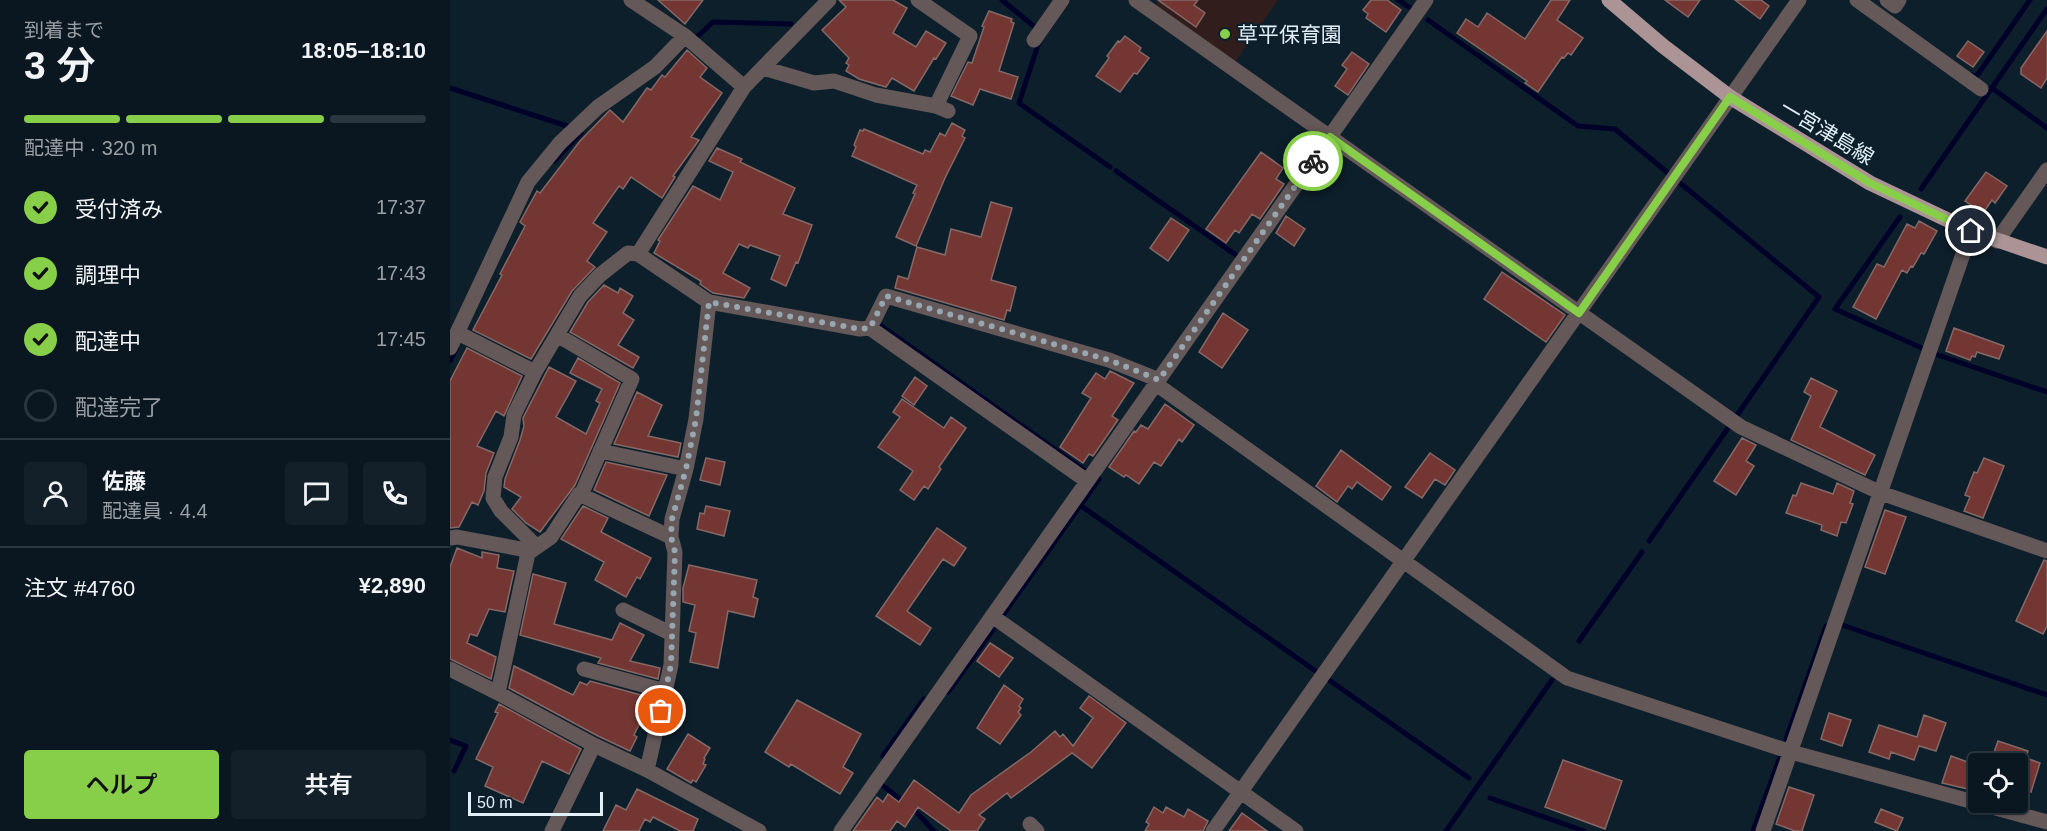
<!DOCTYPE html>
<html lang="ja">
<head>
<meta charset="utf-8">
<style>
  :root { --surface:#0a1720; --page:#132029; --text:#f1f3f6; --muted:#999fa5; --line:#2a363e; --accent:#88cf49 }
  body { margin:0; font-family:Helvetica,"Noto Sans JP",sans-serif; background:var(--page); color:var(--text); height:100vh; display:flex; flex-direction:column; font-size:22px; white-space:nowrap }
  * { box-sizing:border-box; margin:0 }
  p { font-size:20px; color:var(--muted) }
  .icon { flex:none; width:33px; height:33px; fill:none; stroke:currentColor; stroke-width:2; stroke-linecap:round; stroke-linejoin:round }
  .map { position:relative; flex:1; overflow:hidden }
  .side { display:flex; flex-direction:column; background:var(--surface); width:450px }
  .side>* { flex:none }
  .tools { position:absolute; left:1518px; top:753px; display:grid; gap:12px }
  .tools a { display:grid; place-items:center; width:60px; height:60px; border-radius:6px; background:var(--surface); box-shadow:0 2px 4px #0004,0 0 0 2px var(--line); font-size:30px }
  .scale { position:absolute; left:18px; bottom:15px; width:135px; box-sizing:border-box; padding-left:6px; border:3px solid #e3eff8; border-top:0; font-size:16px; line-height:21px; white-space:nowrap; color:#e3eff8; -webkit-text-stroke:4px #0d1f2b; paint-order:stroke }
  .pin { position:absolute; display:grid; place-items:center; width:51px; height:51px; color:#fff; margin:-26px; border:3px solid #fff; border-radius:50%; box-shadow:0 2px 6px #0007 }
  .courier { position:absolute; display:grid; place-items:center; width:60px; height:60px; margin:-30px; border:4px solid #88cf49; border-radius:50%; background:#fff; color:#222; box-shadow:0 2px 8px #0007 }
  .headline em { font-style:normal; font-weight:600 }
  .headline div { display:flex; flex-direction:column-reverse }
  .headline { display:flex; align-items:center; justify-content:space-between; height:102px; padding:0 24px }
  h1 { font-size:39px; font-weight:600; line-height:45px }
  .bar { display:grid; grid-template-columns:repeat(4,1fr); gap:9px 6px; align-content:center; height:72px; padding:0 24px }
  .bar i { height:8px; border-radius:4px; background:var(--line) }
  .bar .selected { background:var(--accent) }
  .bar p { grid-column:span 4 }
  .line { display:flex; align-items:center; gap:15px; padding:0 24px; border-top:2px solid var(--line) }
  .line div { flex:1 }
  .round { display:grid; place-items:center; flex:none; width:63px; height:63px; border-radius:6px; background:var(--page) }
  ol { padding:0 24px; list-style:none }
  li { display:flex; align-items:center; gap:18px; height:66px }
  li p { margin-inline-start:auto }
  li .icon { padding:6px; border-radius:50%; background:var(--accent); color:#111; stroke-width:4 }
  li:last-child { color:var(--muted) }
  li i { width:33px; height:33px; border:3px solid var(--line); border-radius:50% }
  .button { display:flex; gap:12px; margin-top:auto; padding:12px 24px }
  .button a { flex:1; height:69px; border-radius:6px; background:var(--accent); color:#111; font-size:24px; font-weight:600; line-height:69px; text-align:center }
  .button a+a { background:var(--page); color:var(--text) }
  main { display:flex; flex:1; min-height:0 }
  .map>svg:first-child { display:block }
  .education { fill:#311e1c }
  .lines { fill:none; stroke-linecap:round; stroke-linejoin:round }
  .stream { stroke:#000129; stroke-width:5 }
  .building { fill:#743632; stroke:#846967; stroke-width:1.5 }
  .minor { stroke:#645859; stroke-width:15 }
  .major { stroke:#ac9496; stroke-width:15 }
  .done { stroke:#98a6b0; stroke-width:6; stroke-dasharray:0 10.8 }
  .route { stroke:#88cf49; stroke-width:8 }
  .poi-dot { fill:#88cf49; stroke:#0d1f2b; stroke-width:2 }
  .labels { text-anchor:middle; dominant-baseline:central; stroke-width:4.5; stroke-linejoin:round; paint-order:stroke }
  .poi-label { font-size:21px; fill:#e3eff8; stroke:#0d1f2b; text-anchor:start }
  .street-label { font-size:21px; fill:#e3eff8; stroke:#0d1f2b }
</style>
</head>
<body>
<main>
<section class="side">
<div class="headline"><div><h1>3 分</h1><p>到着まで</p></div><em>18:05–18:10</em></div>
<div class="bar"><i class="selected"></i><i class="selected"></i><i class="selected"></i><i></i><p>配達中 · 320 m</p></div>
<ol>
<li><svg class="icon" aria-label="check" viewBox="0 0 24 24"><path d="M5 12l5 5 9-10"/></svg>受付済み<p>17:37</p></li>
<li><svg class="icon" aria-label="check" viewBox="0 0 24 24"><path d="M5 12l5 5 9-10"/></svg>調理中<p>17:43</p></li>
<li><svg class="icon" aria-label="check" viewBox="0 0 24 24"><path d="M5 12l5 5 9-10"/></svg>配達中<p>17:45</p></li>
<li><i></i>配達完了</li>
</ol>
<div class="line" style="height:108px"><a class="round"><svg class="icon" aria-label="person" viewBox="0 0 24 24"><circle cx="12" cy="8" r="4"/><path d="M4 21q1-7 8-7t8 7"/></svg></a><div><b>佐藤</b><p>配達員 · 4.4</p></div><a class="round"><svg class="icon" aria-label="chat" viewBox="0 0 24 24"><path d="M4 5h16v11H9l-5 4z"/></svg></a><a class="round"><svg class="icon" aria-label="phone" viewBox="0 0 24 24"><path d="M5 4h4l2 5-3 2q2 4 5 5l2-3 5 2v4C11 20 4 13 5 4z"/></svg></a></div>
<div class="line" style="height:78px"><div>注文 #4760</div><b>¥2,890</b></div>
<div class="button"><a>ヘルプ</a><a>共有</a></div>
</section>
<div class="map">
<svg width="1597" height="831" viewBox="0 0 1597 831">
  <rect width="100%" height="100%" fill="#0d1f2b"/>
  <path class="education" d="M709,0H828L785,62L705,6Z"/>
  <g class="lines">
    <path class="stream" d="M552,0L586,28
      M948,0L962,9
      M978,20L1128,126L1165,129L1218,173
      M248,36L263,22L341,24
      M589,42L569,103L660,167
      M1522,75L1526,77L1580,0
      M0,88L117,126
      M1542,88L1597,128
      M104,161L131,133
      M666,171L786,255
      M1230,183L1369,297L1288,414
      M1471,189L1597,9
      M1450,217L1385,309L1474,349
      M430,325L634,470
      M1488,355L1597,392
      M0,361L6,349
      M630,505L867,672
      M1199,541L1278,428
      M553,615L649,479
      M1392,625L1597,695
      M1129,641L1192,552
      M879,680L1019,778
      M498,692L545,627
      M1336,739L1376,626
      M0,740L16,746L4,771
      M433,756L474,699
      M432,785L465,811L484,831
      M1040,798L1134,831
      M996,831L1102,680
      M1303,831L1330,757"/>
  </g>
  <path class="building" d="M208,0H253L235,24Z
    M389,0H443L457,8L443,33L466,47L476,31L496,43L486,59L484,58L464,91L442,78L436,87L409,79L396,71L399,65L396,63L399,58L372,30L396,7Z
    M708,0H748L744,5L755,13L746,27Z
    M921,0H937L951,10L936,32L916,18L918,14L913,10Z
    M1101,0H1120L1107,20L1133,38L1121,55L1118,53L1114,58L1112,57L1088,92L1075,83L1077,81L1007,33L1016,19L1028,27L1037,13L1075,39Z
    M1215,0H1250L1238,17Z
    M1285,0H1311L1319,6L1310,19Z
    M539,11L562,19L561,22L564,23L549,71L568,77L561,99L530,89L523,105L501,96L518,62L522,63L534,27L532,26Z
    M1597,31V78L1591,88L1571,74V68Z
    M675,36L691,48L689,51L699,58L687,74L684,73L670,92L646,76L659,58L657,56L668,41L670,42Z
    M1518,41L1534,52L1523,67L1507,56Z
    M237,50L257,68L250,77L272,93L241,137L249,140L223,176L225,177L212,198L181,177L173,189L169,186L143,223L157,232L137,261L145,267L122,291L81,359L23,330L52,275L50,274L75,226L70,222L87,191L90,193L130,141L158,112L160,110L173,122L197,88L201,90L212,75L215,77Z
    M902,52L919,64L898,95L885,86L897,69L892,65Z
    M502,123L515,130L512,136L515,138L495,178L466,246L446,237L465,194L463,193L467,185L402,156L406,147L404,145L410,130L413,131L414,129L473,154L475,150L480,152L490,133L495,136Z
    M267,148L292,159L290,162L345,188L333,214L362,225L348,263L346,262L336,286L321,279L330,256L300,245L298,248L289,244L273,273L300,288L294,298L263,293L250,284L251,281L204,253L210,241L208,240L243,186L270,200L283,172L259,161Z
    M811,152L833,168L826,179L834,184L810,219L802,214L789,233L785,230L776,243L756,229Z
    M1536,172L1557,186L1545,203L1542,200L1533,213L1515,201Z
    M541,202L562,208L541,280L566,287L560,311L557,310L554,320L445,288L448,276L458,279L467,247L495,255L501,229L531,237Z
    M836,216L855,229L844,246L826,233Z
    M721,218L739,230L718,261L700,248Z
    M1469,221L1487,231L1474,254L1471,253L1463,267L1461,266L1457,273L1452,270L1426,319L1403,307L1427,264L1434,267L1457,224L1465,228Z
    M1052,272L1115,315L1096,342L1034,299Z
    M154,285L168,293L170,288L183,296L173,313L184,320L168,345L189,357L183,368L120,332L138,302Z
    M773,313L798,330L772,368L749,352Z
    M1504,328L1554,346L1549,359L1527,352L1525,357L1522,356L1520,360L1496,351Z
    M17,348L72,376L54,416L46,411L27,446L44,453L36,473L34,491L28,505L22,502L9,527L0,528V381Z
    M128,358L170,383L125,485L90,532L76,523L62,509L71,497L54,487L55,479L70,440L74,426L73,418L99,367L126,381L106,417L136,434L150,403L146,401L152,389L120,373Z
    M660,371L684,383L662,416L668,420L643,456L639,454L633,463L610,447L641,398L632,393L646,373L655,379Z
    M465,377L477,386L464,405L452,396Z
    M1361,378L1387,391L1370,427L1425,455L1415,475L1341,440L1361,396L1354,392Z
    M187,392L212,405L198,436L231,443L228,457L164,444Z
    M452,399L494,428L501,417L516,428L489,467L491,469L478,489L474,486L464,500L450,490L463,471L428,447L450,417L443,412Z
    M715,404L744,425L732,442L729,439L711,466L704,462L689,484L676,475L674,477L659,467L684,431L686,432L691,425L698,429Z
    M1292,438L1306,445L1296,461L1304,466L1286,495L1264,481Z
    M891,450L941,487L932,500L907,482L902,489L898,486L887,502L866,486Z
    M980,453L1005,470L995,485L985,479L972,498L955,487Z
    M256,458L275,462L270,485L250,480Z
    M1534,458L1554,466L1533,518L1514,511L1520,497L1515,495L1524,472L1527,473Z
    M156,462L217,475L199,516L144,490Z
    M1351,483L1383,494L1387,483L1404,491L1400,503L1403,504L1396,523L1391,522L1387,536L1371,530L1372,525L1336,513L1343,495L1346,496Z
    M133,506L158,518L151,532L201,558L190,579L187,577L176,597L145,580L154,562L111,539Z
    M256,506L280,511L274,536L247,529L250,513L254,514Z
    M1435,510L1456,517L1435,574L1415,567Z
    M487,528L516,548L504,566L493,559L457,611L481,628L470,645L426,616Z
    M7,548L32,558V552L49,555L47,568L64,571L55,612L39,609L27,636L20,634L17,643L46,657L41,679L0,659V567Z
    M1594,560L1597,561V626L1593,634L1566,621Z
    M239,565L307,580L303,597L308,599L304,617L278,611L268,668L240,662L246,633L239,631L245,605L233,602V588Z
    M83,574L116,583L104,624L162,640L170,623L194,635L180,661L210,668L208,679L148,663L151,658L70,635Z
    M540,643L563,658L549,677L527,661Z
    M64,666L123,695L130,682L137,685L140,681L202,698L184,735L187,737L180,751L148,736L59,688Z
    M554,685L573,699L569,706L571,708L568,712L571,715L550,744L527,728Z
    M639,696L676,723L642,768L622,753L561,798L557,793L529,815L535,819L527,831H501L468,807L455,827L447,821L440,831H403L427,797L433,802L438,794L449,802L464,780L509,813L521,795L581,752L605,731L610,737L613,734L623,746L643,718L630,708Z
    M347,700L411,734L393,767L403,773L390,794L341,764L339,767L315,752Z
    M49,704L131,749L119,774L92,761L73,803L35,786L43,767L26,759L48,713L45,712Z
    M1379,713L1401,720L1392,746L1371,739Z
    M1474,715L1496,723L1486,751L1469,746L1464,760L1441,752L1439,759L1419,752L1429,725L1467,737Z
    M238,734L260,748L254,758L255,759L253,764L256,765L246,782L243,780L241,783L217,769Z
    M1548,741L1578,751L1576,758L1590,763L1581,792L1568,788V764H1540Z
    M1501,756L1526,765L1518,789L1492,783Z
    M1113,760L1172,781L1155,829L1095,807Z
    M1339,787L1364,795L1352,831H1345L1326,824Z
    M187,789L248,819L243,831H230L203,817L200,822L195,819L189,831H153L166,805L176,810Z
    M704,807L713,813L716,807L734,817L738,809L758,821L753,831H695L699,824L696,822Z
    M1431,809L1453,818L1447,831L1425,822Z
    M792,813L817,831H779Z"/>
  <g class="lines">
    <path class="minor" d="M181,0L235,36L294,87
      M379,0L294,87L188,254L259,302L410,329L420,328L436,296L659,360L709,380
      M468,0L520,36L486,106
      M686,0L1291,427L1431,493L1597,551
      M1407,0L1531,89
      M1437,0L1445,6L1449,0
      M584,40L612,0
      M313,68L364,83L384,81L426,95L486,106L498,111
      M1547,241L1597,170
      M420,328L637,481
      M8,333L85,372
      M107,335L182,379L131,495
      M0,348L78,182L110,143L148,107L205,67L235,36
      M706,384L1117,678L1341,752L1597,822
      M150,451L236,469
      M0,538L7,537L71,549L78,553
      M87,547L51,511L43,498L45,477L61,437L64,415L85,372L130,296L150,275L178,253L188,254
      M173,610L222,634
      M542,616L846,831
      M0,669L48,693L144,745L197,770L309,831
      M134,669L215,691
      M48,693L78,553L101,537L129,494L221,537
      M197,770L221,665L225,552L221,537L222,519L236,469L246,419L259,302
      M580,824L587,831
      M102,831L144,745
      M391,831L976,0
      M763,831L1349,0
      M1313,831L1521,231"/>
    <path class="major" d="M1159,0L1213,46L1280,97L1420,183L1521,231L1597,257"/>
  </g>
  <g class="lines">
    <path class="done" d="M211,711L221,665L225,552L221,537L222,519L236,469L246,419L259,302L410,329L420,328L436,296L659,360L709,380L863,161"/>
    <path class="route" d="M863,161L880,137L1129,313L1280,97L1420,183L1521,231"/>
  </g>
  <circle class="poi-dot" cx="775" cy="34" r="6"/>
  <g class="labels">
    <g class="poi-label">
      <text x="787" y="34">草平保育園</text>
    </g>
    <g class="street-label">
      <text transform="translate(1377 132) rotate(31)">一宮津島線</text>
    </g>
  </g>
</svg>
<div class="tools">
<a><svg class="icon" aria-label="locate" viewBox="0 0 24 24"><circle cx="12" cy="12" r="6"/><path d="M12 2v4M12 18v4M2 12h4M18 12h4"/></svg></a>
</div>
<div class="scale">50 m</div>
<div class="pin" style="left:211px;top:711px;background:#ea580c"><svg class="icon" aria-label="bag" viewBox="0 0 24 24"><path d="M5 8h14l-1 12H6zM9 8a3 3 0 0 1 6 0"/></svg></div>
<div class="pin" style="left:1521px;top:231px;background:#1f2937"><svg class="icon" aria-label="home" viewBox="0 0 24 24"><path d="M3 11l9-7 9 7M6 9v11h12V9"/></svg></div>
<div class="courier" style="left:863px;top:161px"><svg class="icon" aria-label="bike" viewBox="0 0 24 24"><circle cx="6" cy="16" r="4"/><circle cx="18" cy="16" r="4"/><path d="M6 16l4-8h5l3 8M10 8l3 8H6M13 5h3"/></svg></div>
</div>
</main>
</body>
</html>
